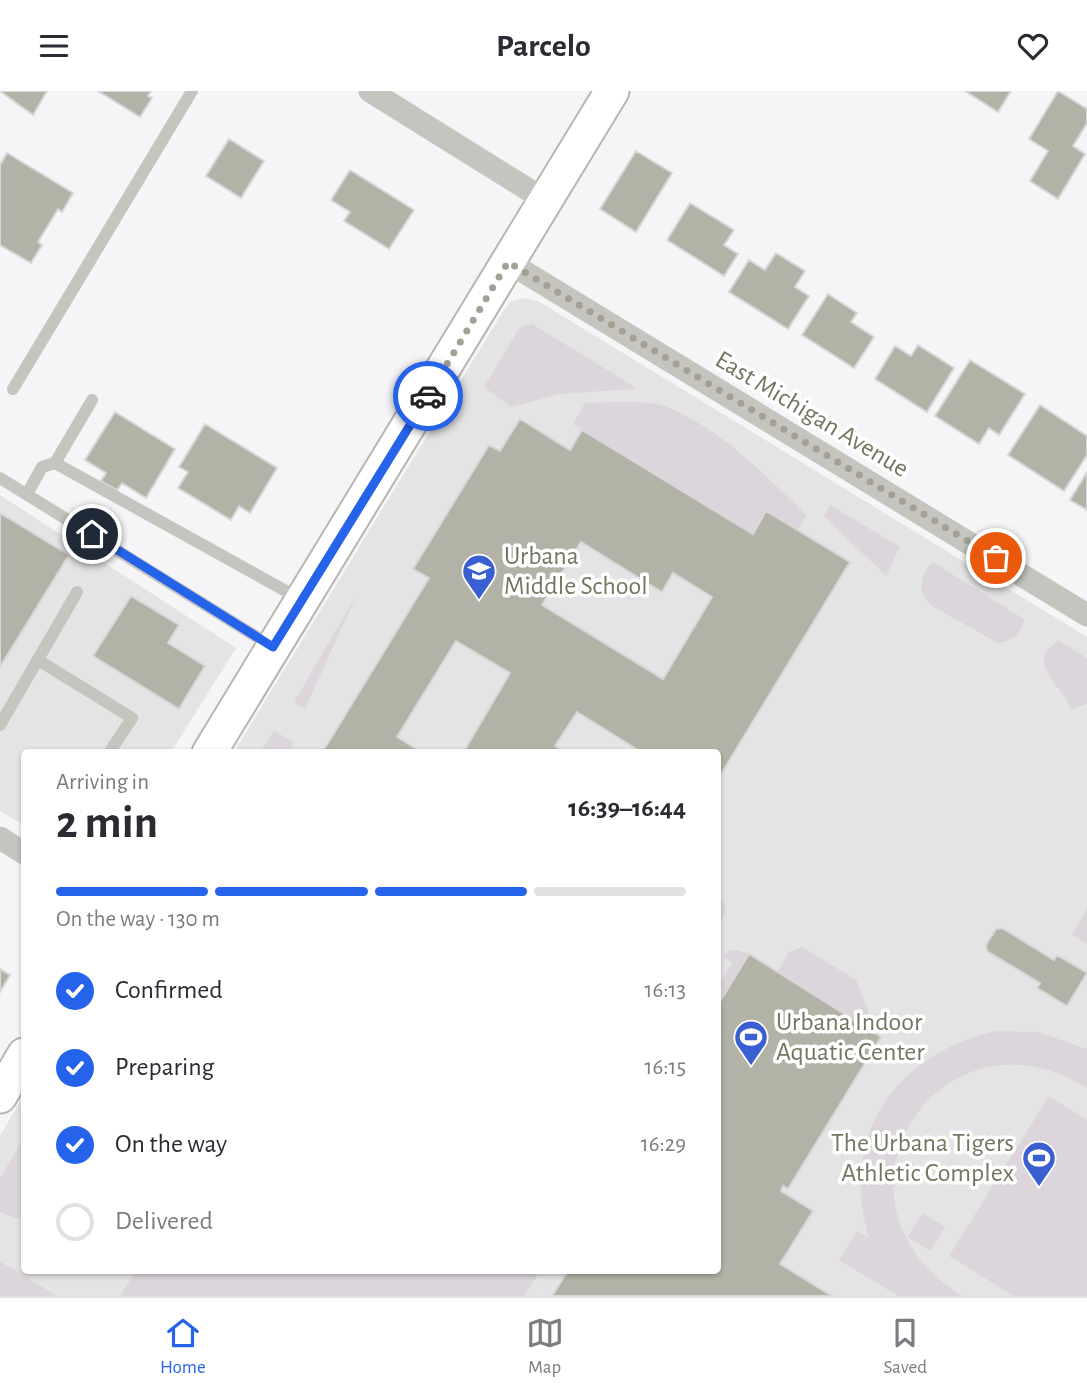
<!DOCTYPE html>
<html lang="en">
<head>
<meta charset="utf-8">
<style>
  :root { --surface:#fff; --page:#f2f2f3; --text:#2b2b33; --muted:#7c7c81; --line:#e1e1e2; --accent:#2563eb }
  body { margin:0; font-family:"Alegreya Sans",sans-serif; background:var(--page); color:var(--text); height:100vh; display:flex; flex-direction:column; font-size:26px; white-space:nowrap }
  * { box-sizing:border-box; margin:0 }
  p { font-size:23px; color:var(--muted) }
  .icon { flex:none; width:38px; height:38px; fill:none; stroke:currentColor; stroke-width:2; stroke-linecap:round; stroke-linejoin:round }
  .map { position:relative; flex:1; overflow:hidden }
  .drawer { position:absolute; left:21px; top:658px; width:700px; height:525px; display:flex; flex-direction:column; background:var(--surface); border-radius:7px; box-shadow:0 2px 5px #0004 }
  .drawer>* { flex:none }
  .pin { position:absolute; display:grid; place-items:center; width:60px; height:60px; color:#fff; margin:-30px; border:4px solid #fff; border-radius:50%; box-shadow:0 2px 7px #0007 }
  .courier { position:absolute; display:grid; place-items:center; width:70px; height:70px; margin:-35px; border:5px solid #2563eb; border-radius:50%; background:#fff; color:#222; box-shadow:0 2px 9px #0007 }
  .summary em { font-style:normal; font-weight:700 }
  .summary div { display:flex; flex-direction:column-reverse }
  .summary { display:flex; align-items:center; justify-content:space-between; height:119px; padding:0 35px }
  h1 { font-size:46px; font-weight:700; line-height:52px }
  .bar { display:grid; grid-template-columns:repeat(4,1fr); gap:10px 7px; align-content:center; height:84px; padding:0 35px }
  .bar i { height:9px; border-radius:5px; background:var(--line) }
  .bar .on { background:var(--accent) }
  .bar p { grid-column:span 4 }
  ol { padding:0 35px; list-style:none }
  li { display:flex; align-items:center; gap:21px; height:77px }
  li p { margin-inline-start:auto }
  li .icon { padding:7px; border-radius:50%; background:var(--accent); color:#fff; stroke-width:4 }
  li:last-child { color:var(--muted) }
  li i { width:38px; height:38px; border:4px solid var(--line); border-radius:50% }
  header { display:flex; justify-content:space-between; align-items:center; height:91px; padding:0 35px; background:var(--surface); font-size:32px; font-weight:700 }
  .tab-bar { display:flex; justify-content:space-around; align-items:center; height:98px; border-top:2px solid var(--line); background:var(--surface); font-size:19px; color:var(--muted) }
  .tab-bar a { display:grid; justify-items:center; gap:4px }
  .tab-bar .on { color:var(--accent) }
  .map>svg:first-child { display:block }
  .built { fill:#e5e4e4 }
  .green { fill:#ddd5dc }
  .building { fill:#b3b2a7; stroke:#d7d6d8; stroke-width:2; fill-rule:evenodd }
  .lines { fill:none; stroke-linecap:round; stroke-linejoin:round }
  .secondary-casing { stroke:#b8b7ae; stroke-width:37 }
  .lane { stroke:#c5c4be; stroke-width:12 }
  .street { stroke:#c5c4be; stroke-width:23 }
  .secondary { stroke:#fff; stroke-width:33 }
  .done { stroke:#a2a194; stroke-width:7; stroke-dasharray:0 12.6 }
  .route { stroke:#2563eb; stroke-width:9 }
  .labels { text-anchor:middle; dominant-baseline:central; stroke-width:7; stroke-linejoin:round; paint-order:stroke }
  .street-label { font-size:26px; fill:#767560; stroke:#fff }
  .poi-label { font-size:26px; fill:#767560; stroke:#fff; text-anchor:start }
</style>
</head>
<body>
<header><svg class="icon" aria-label="menu" viewBox="0 0 24 24"><path d="M4 6h16M4 12h16M4 18h16"/></svg>Parcelo<svg class="icon" aria-label="heart" viewBox="0 0 24 24"><path d="M12 20l-8-8c-3-5 5-10 8-4 3-6 11-1 8 4z"/></svg></header>
<div class="map">
<svg width="1087" height="1205" viewBox="0 0 1087 1205">
  <rect width="100%" height="100%" fill="#f5f4f6"/>
  <path class="built" d="M524,207L538,210L1087,546V1205H0V1045L24,1004V1180H718V662L234,661L501,224L510,211Z
    M0,404L236,557L171,661L24,662V734L0,720Z"/>
  <path class="green" d="M532,233L537,236L635,296L633,298L560,303L511,316L484,296L517,241L522,235Z
    M616,311C633,311 653,310 670,317C721,339 767,385 806,424L798,439L753,443L573,333L585,312Z
    M830,414L900,456L886,485L824,425Z
    M933,471L1024,528C1022,543 1012,550 998,552L932,515C917,502 919,484 933,471Z
    M357,503L305,618L294,611Z
    M1058,549L1087,567V613L1071,618C1064,598 1041,585 1044,563Z
    M274,640L293,650L291,661H260Z
    M718,802L726,818L718,838Z
    M1087,818V853L1072,844Z
    M802,856L856,889L877,943L777,881L789,861Z
    M737,859L749,863L718,914V894L732,872L723,865L728,860Z
    M995,940L1038,941L1087,958V997C939,905 809,1109 962,1205H898L839,1169L857,1140L869,1147C838,1045 895,964 995,940Z
    M1049,1005L1087,1029V1205H1014L949,1165Z
    M24,1047V1125L18,1128L0,1121V1087Z
    M923,1122L945,1136L930,1160L907,1146Z
    M0,1170L1,1171L57,1205H0Z
    M136,1180H540L524,1205H120Z"/>
  <path class="building" d="M0,0H47L33,24Z
    M98,0H151L148,5L152,7L140,26Z
    M965,0H1011L998,21Z
    M1058,0L1087,18V32L1073,55L1085,63L1058,108L1030,90L1048,60L1029,48Z
    M229,48L264,70L241,107L206,85Z
    M636,60L672,82L636,141L600,118Z
    M7,62L73,102L62,121L58,118L38,151L42,154L31,172L0,154V74Z
    M350,79L414,119L389,158L344,130L350,121L331,109Z
    M690,112L734,139L724,154L738,163L724,185L667,149Z
    M776,162L805,180L795,196L809,205L788,238L729,201L749,169L765,179Z
    M828,203L857,222L851,231L874,246L854,277L802,244Z
    M918,254L954,277L927,321L875,288L895,255L911,265Z
    M970,269L1025,303L999,344L989,337L979,353L935,325Z
    M1040,314L1087,345V364L1064,400L1008,364Z
    M115,321L175,358L146,407L122,392L117,399L101,390L106,382L85,369Z
    M520,328L570,359L582,339L753,443L766,420L850,471L718,688V662H643L577,621L555,655L566,662H463L510,582L456,550L397,646L423,662H322L429,487L413,478L489,354L500,360ZM581,451L662,501L673,482L712,506L663,588L542,514Z
    M205,333L277,377L250,422L239,415L231,429L178,397L188,381L179,376Z
    M1087,381V419L1070,409Z
    M0,422L69,464L0,576Z
    M131,505L179,534L168,552L205,575L179,618L93,565Z
    M1002,837L1054,869L1057,864L1087,882L1067,915L1037,897L1040,892L987,860L986,854L996,838Z
    M749,863L881,946L788,1098L783,1095L781,1100L813,1120L780,1173L832,1205H552L568,1180H718V914Z
    M0,878L10,884L0,901Z"/>
  <g class="lines">
    <g class="secondary-casing">
      <path id="secondary" d="M209,662L612,0
        M0,1005L24,964"/>
    </g>
    <path class="lane" d="M13,298L192,0
      M55,372L92,309
      M0,387L273,556
      M27,403L42,376L55,372L302,509
      M38,569L132,627L109,662
      M0,634L77,501"/>
    <path class="street" d="M370,0L545,109
      M508,171L1087,524
      M0,747L24,762"/>
    <use href="#secondary" class="secondary"/>
  </g>
  <g class="lines">
    <path class="done" d="M428,305L508,171L996,467"/>
    <path class="route" d="M92,443L273,556L428,305"/>
  </g>
  <defs>
    <g id="school-pin" transform="scale(1.75)"><path d="M0 17L-7.5 6A9.5 9.5 0 1 1 7.5 6Z" fill="#3a5fd0" stroke="#fff"/><path d="M0-5L7-2L0 1L-7-2ZM-4 1L0 2.5L4 1V4Q0 6-4 4Z" fill="#fff"/></g>
    <g id="stadium-pin" transform="scale(1.75)"><path d="M0 17L-7.5 6A9.5 9.5 0 1 1 7.5 6Z" fill="#3a5fd0" stroke="#fff"/><path d="M0-5a6.5 5 0 1 0 0 10a6.5 5 0 1 0 0-10ZM-3.5-1.8h7v3.6h-7Z" fill="#fff"/></g>
  </defs>
  <g fill-rule="evenodd">
    <use href="#school-pin" x="479" y="480"/>
    <use href="#stadium-pin" x="751" y="946"/>
    <use href="#stadium-pin" x="1039" y="1067"/>
  </g>
  <g class="labels">
    <g class="street-label">
      <text transform="translate(812 323) rotate(31)">East Michigan Avenue</text>
    </g>
    <g class="poi-label">
      <text x="504" y="465">Urbana<tspan x="504" dy="30">Middle School</tspan></text>
      <text x="776" y="931">Urbana Indoor<tspan x="776" dy="30">Aquatic Center</tspan></text>
      <text x="1014" y="1052" text-anchor="end">The Urbana Tigers<tspan x="1014" dy="30">Athletic Complex</tspan></text>
    </g>
  </g>
</svg>
<div class="pin" style="left:996px;top:467px;background:#ea580c"><svg class="icon" aria-label="bag" viewBox="0 0 24 24"><path d="M5 8h14l-1 12H6zM9 8a3 3 0 0 1 6 0"/></svg></div>
<div class="pin" style="left:92px;top:443px;background:#1f2937"><svg class="icon" aria-label="home" viewBox="0 0 24 24"><path d="M3 11l9-7 9 7M6 9v11h12V9"/></svg></div>
<div class="courier" style="left:428px;top:305px"><svg class="icon" aria-label="car" viewBox="0 0 24 24"><path d="M5 17H2v-5l4-1 3-4h7l3 4 3 1v5h-3M9 17h6M6 11h13"/><circle cx="7" cy="17" r="2"/><circle cx="17" cy="17" r="2"/></svg></div>
<section class="drawer">
<div class="summary"><div><h1>2 min</h1><p>Arriving in</p></div><em>16:39–16:44</em></div>
<div class="bar"><i class="on"></i><i class="on"></i><i class="on"></i><i></i><p>On the way · 130 m</p></div>
<ol>
<li><svg class="icon" aria-label="check" viewBox="0 0 24 24"><path d="M5 12l5 5 9-10"/></svg>Confirmed<p>16:13</p></li>
<li><svg class="icon" aria-label="check" viewBox="0 0 24 24"><path d="M5 12l5 5 9-10"/></svg>Preparing<p>16:15</p></li>
<li><svg class="icon" aria-label="check" viewBox="0 0 24 24"><path d="M5 12l5 5 9-10"/></svg>On the way<p>16:29</p></li>
<li><i></i>Delivered</li>
</ol>
</section>
</div>
<nav class="tab-bar">
<a class="on"><svg class="icon" aria-label="home" viewBox="0 0 24 24"><path d="M3 11l9-7 9 7M6 9v11h12V9"/></svg>Home</a>
<a><svg class="icon" aria-label="map" viewBox="0 0 24 24"><path d="M3 6l6-2 6 2 6-2v14l-6 2-6-2-6 2zM9 4v14M15 6v14"/></svg>Map</a>
<a><svg class="icon" aria-label="saved" viewBox="0 0 24 24"><path d="M7 4h10v16l-5-4-5 4z"/></svg>Saved</a>
</nav>
</body>
</html>
